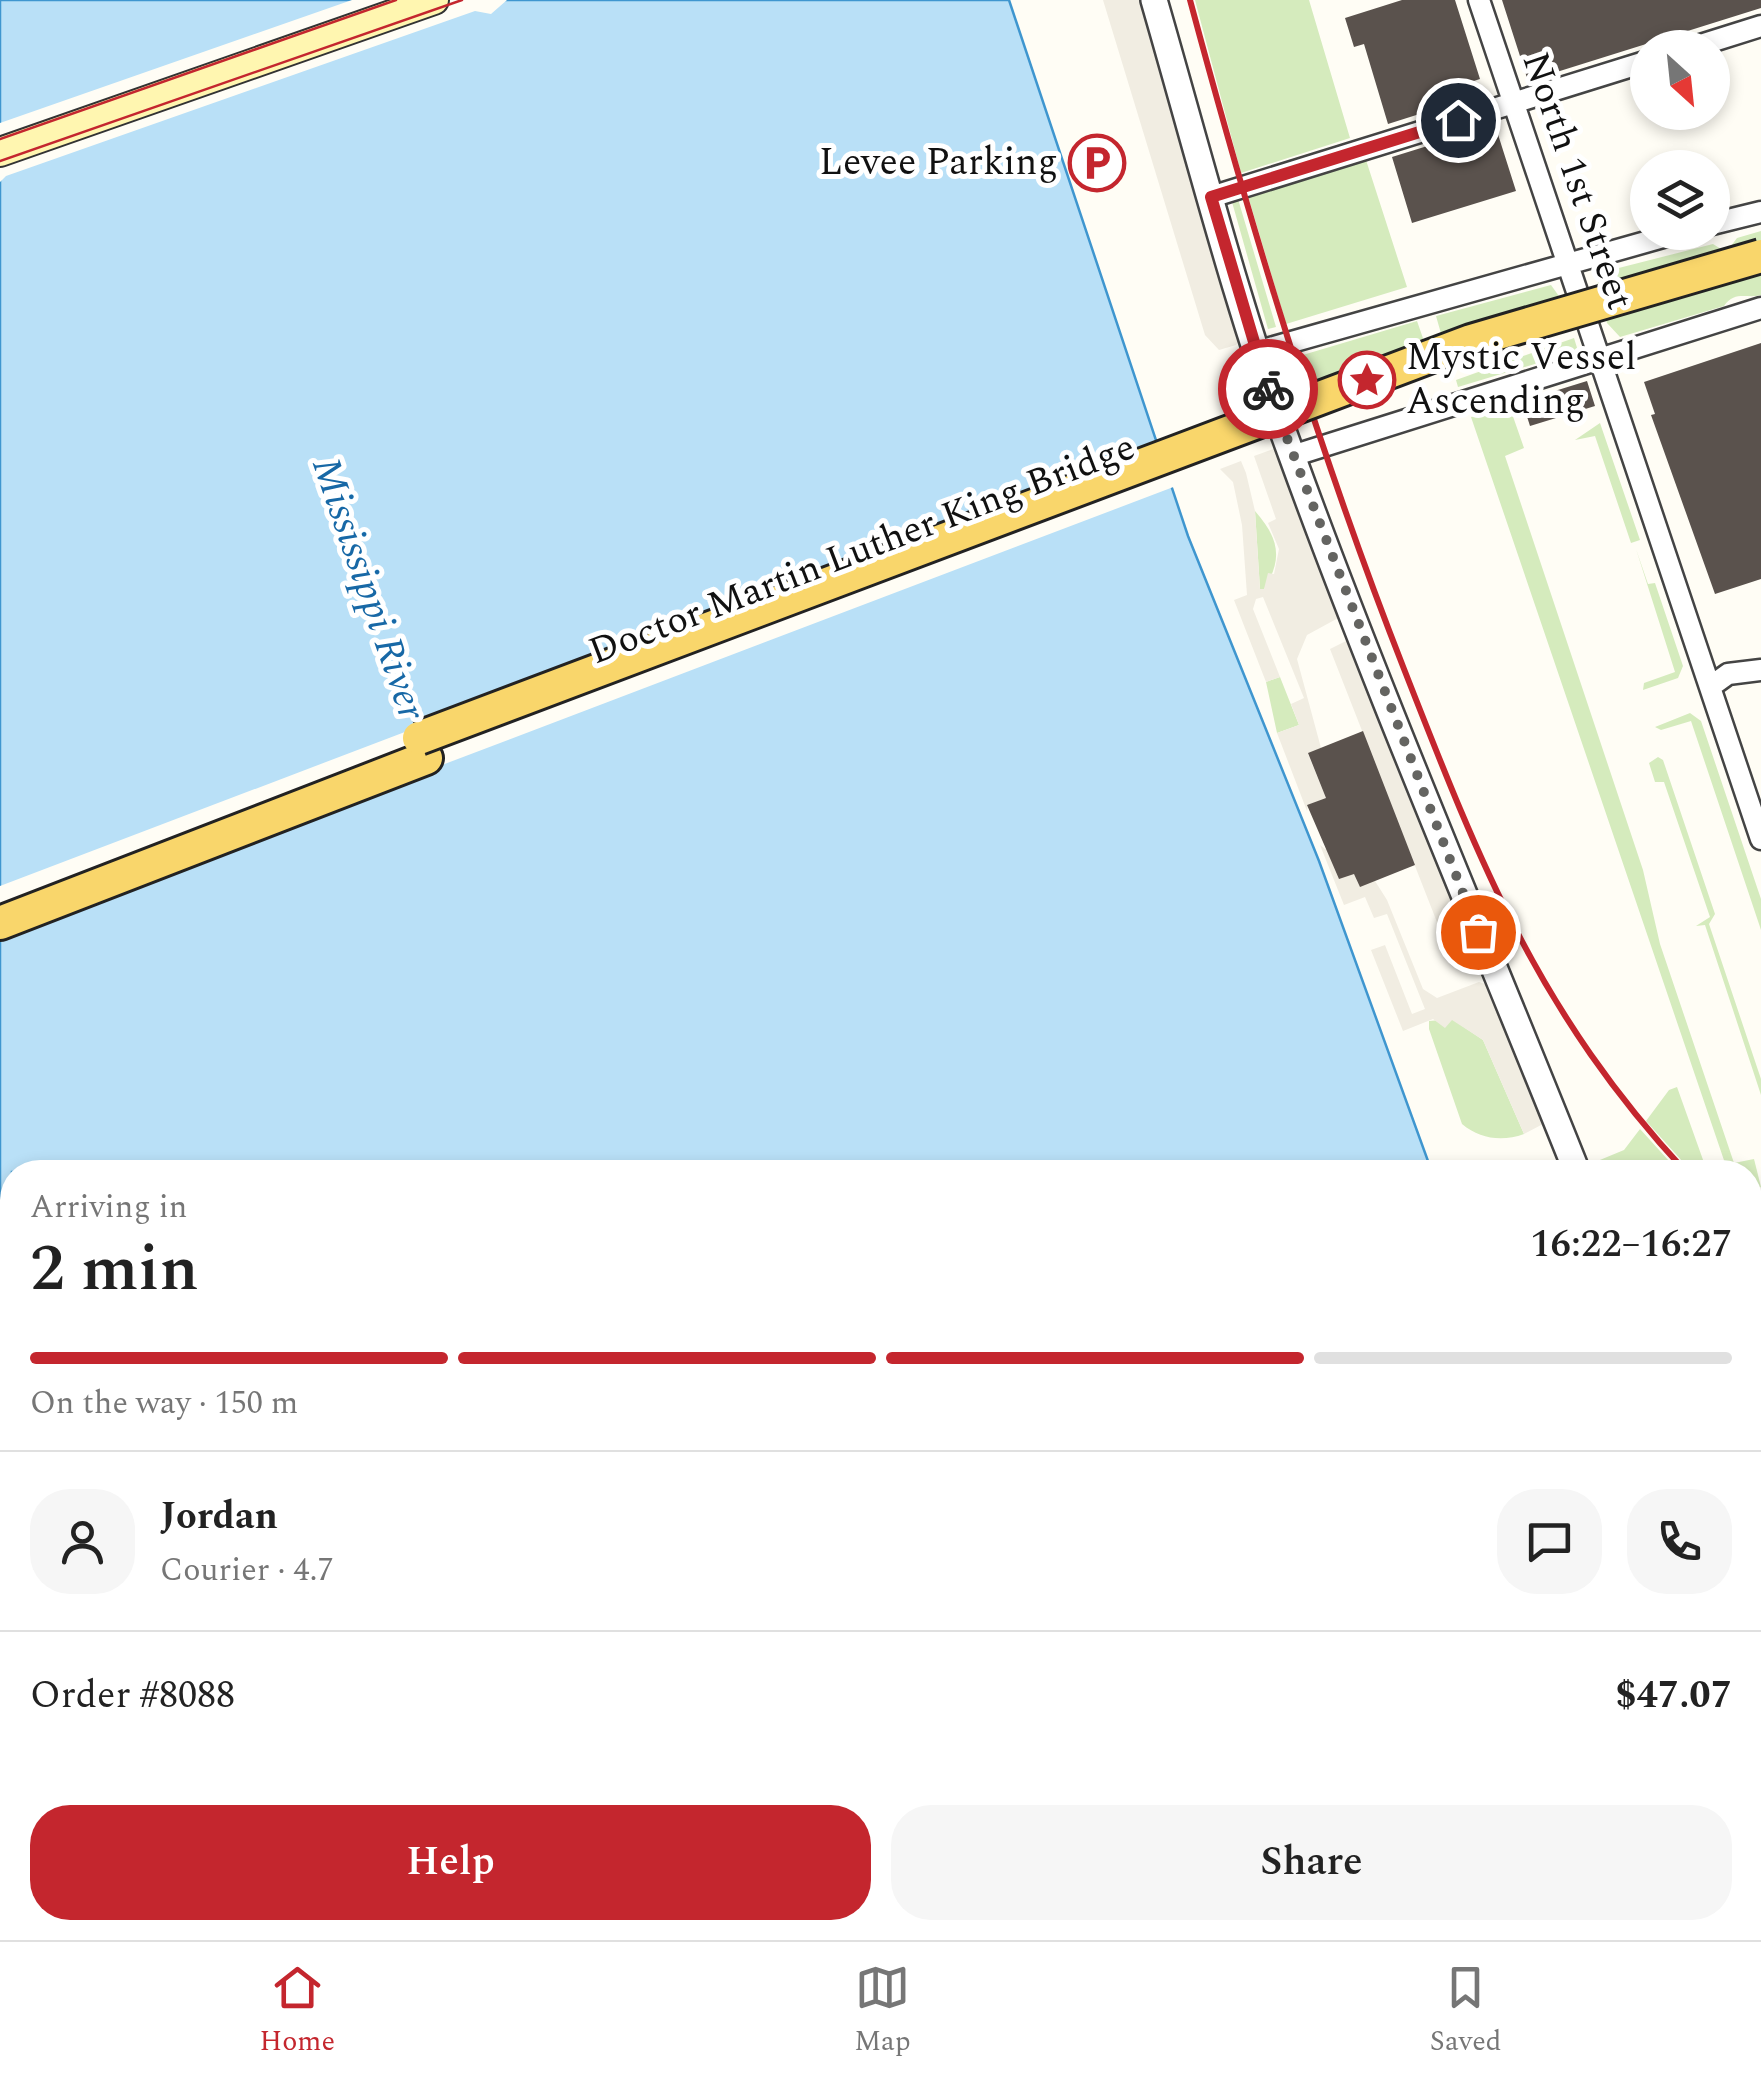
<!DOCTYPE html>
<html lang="en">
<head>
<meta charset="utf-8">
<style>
  :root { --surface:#fff; --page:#f6f6f6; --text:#222; --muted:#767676; --line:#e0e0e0; --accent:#c4262e }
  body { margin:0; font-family:Spectral,serif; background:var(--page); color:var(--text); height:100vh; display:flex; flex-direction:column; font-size:38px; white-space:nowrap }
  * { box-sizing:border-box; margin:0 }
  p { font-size:32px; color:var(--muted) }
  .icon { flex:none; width:55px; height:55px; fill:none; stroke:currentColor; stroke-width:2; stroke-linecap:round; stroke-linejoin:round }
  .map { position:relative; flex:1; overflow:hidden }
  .details { position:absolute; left:0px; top:1160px; width:1762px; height:780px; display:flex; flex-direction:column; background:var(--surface); border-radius:40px 40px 0 0; box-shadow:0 5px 15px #0003 }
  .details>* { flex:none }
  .needle { width:65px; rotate:153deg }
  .buttons { position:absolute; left:1630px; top:30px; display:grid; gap:20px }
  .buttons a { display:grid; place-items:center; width:100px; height:100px; border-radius:50%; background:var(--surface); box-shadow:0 5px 15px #0003; font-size:50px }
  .pin { position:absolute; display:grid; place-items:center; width:85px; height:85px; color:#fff; margin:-42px; border:5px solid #fff; border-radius:50%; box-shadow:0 2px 10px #0007 }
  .courier { position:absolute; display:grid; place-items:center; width:100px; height:100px; margin:-50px; border:8px solid #c4262e; border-radius:50%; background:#fff; color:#222; box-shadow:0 2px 12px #0007 }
  .head em { font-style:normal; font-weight:600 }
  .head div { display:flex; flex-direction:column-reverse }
  .head { display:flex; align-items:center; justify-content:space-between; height:170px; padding:0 30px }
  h1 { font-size:65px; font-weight:600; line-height:75px }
  .bar { display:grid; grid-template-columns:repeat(4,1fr); gap:15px 10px; align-content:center; height:120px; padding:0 30px }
  .bar i { height:12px; border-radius:8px; background:var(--line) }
  .bar .active { background:var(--accent) }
  .bar p { grid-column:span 4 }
  .line { display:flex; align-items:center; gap:25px; padding:0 30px; border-top:2px solid var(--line) }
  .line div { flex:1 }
  .round { display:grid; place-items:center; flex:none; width:105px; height:105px; border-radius:40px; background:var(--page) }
  .action { display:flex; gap:20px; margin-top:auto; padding:20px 30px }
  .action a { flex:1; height:115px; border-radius:40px; background:var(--accent); color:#fff; font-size:40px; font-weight:600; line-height:115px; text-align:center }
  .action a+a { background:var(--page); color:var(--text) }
  .tab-bar { display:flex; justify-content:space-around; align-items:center; height:140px; border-top:2px solid var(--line); background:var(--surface); font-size:28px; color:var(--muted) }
  .tab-bar a { display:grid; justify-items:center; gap:5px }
  .tab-bar .active { color:var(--accent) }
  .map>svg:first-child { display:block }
  .industrial { fill:#eee6ef }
  .green { fill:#d5ebbd }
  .plaza { fill:#f1ede2 }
  .water { fill:#b9e0f7; stroke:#3f96cf; stroke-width:2.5 }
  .pier { fill:#fffdf5 }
  .building { fill:#5a524d }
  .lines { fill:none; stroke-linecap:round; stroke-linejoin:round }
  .minor-casing { stroke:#444; stroke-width:25 }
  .tertiary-casing { stroke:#444; stroke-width:30 }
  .secondary-casing { stroke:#333; stroke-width:32 }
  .primary-casing { stroke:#222; stroke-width:38 }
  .minor { stroke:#fff; stroke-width:20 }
  .tertiary { stroke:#fff; stroke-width:25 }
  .secondary { stroke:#fff6b0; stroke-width:28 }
  .primary { stroke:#f9d66b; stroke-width:32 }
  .tram { stroke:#c4262e; stroke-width:2.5 }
  .rail { stroke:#c4262e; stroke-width:6 }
  .primary-bridge-casing { stroke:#222; stroke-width:38; stroke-linecap:butt }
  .primary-bridge { stroke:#f9d66b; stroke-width:32 }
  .done { stroke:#646461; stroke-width:10; stroke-dasharray:0 18 }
  .route { stroke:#c4262e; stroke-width:12 }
  .labels { text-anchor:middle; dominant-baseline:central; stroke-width:10; stroke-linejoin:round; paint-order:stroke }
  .poi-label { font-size:38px; fill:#111; stroke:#fff; text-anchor:end }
  .street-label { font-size:38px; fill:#111; stroke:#fff }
  .water-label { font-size:40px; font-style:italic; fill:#1768a6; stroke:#fff }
</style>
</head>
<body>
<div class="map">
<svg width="1761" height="1940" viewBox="0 0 1761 1940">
  <rect width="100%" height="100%" fill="#fffdf5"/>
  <path class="industrial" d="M1761,1761V1940H1683L1677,1928H1750V1766Z"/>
  <path class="green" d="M1195,0H1309L1350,138L1241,173Z
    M1366,160L1407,287L1286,324L1248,196Z
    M1238,199L1276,327L1268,329L1232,202Z
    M1761,231V295C1747,299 1735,290 1724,306L1620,337L1607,323L1596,287L1603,272L1713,244L1721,249L1731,246L1737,238Z
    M1551,285L1561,299L1442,337L1436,316Z
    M1417,321L1425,344L1307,389L1296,357Z
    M1574,338L1578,351L1458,387L1456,380Z
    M1509,405L1524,448L1505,456L1643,870L1660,944L1734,1163L1754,1159L1761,1187L1750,1192V1172H1728L1471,417Z
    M1600,423L1640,540L1631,543L1595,436L1575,440Z
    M1255,511C1278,537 1284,558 1264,589H1260Z
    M1636,549L1648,584L1655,583L1683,666L1678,678L1643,690L1644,683L1675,672Z
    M1280,677L1299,725L1277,733L1266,682Z
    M1690,713L1701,721L1761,899V930L1691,721L1661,730L1655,727Z
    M1658,757L1663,760L1715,914L1709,924L1761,1079V1095L1705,925L1696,926L1710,917L1664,782H1655L1649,763Z
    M1452,1019L1483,1040L1524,1134C1502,1142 1480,1139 1462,1124L1429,1029V1021Z
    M1677,1087L1707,1171L1709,1172H1692L1646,1121L1669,1090Z
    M1640,1129L1679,1172H1627L1623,1164L1600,1172L1595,1162L1624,1150Z
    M1750,1285L1761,1311V1593L1750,1575Z"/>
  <path class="plaza" d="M1103,0H1143L1240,340L1236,345L1219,350L1205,335Z
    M1276,448L1340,617L1307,635L1297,659L1321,748L1308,754L1326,798L1308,805L1307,811L1277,733L1299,725L1291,704L1304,698L1263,597L1256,599L1253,609L1280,677L1266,682L1234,600L1247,595L1242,525L1233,482L1220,469L1241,461L1246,473L1255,511L1260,589H1264L1268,573L1274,574L1279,549L1268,523L1276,519L1254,456Z
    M1346,641L1351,643L1473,955L1471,961L1453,963L1330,649Z
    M1342,842L1354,874L1375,881L1387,900L1423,989L1437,998L1479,982L1485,984L1543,1124L1524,1134L1483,1040L1452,1020L1445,1028L1433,1019L1403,1031L1371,950L1385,945L1412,1014L1425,1009L1387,914L1374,918L1365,897L1344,905L1320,845L1325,849Z"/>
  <path class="water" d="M0,0H1009L1188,536L1319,861L1432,1172H12V1890L0,1853Z
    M26,1928H1677L1683,1940H30Z"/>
  <path class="pier" d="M352,0H507L491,14L475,11L6,176L0,182V123Z
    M1162,444L1176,486L0,933V886Z"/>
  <path class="building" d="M1402,0H1455L1480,79L1446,90L1451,104L1388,124L1364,44L1354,47L1345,18Z
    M1502,0H1761V8L1528,81Z
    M1495,125L1516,191L1412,223L1392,157Z
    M1761,343V579L1715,594L1651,415L1655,414L1644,382Z
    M1587,381L1595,406L1530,426L1522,401Z
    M1363,731L1415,865L1360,887L1354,874L1339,879L1307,805L1326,798L1308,753Z"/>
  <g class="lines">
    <g class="minor-casing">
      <path id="minor" d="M1479,0L1761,839
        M1691,48L1761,26
        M1211,197L1648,61
        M1712,224L1761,212
        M1256,352L1681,232
        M1292,456L1761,308
        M1710,687L1728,674L1761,670"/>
    </g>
    <g class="tertiary-casing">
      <path id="tertiary" d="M1154,0C1198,152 1237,307 1292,456C1380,698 1482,934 1577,1172
        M1750,1213L1761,1209
        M1750,1247L1761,1243
        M1750,1599L1761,1617"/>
    </g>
    <g class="secondary-casing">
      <path id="secondary" d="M0,152L434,0"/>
    </g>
    <g class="primary-casing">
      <path id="primary" d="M0,923L426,758"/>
    </g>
    <use href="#minor" class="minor"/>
    <use href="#tertiary" class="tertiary"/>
    <use href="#secondary" class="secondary"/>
    <use href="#primary" class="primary"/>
    <path class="tram" d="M0,139L396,0
      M0,161L462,0"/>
    <path class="rail" d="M1190,0C1251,227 1318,450 1404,669C1481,866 1539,1014 1686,1172
      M1750,1236L1761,1246"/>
    <g class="primary-bridge-casing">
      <path id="primary-bridge" d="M419,738L1471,341L1761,256"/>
    </g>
    <use href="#primary-bridge" class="primary-bridge"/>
  </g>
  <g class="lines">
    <path class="done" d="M1268,389L1478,932"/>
    <path class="route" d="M1268,389L1211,197L1458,120"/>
  </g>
  <defs>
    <g id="parking-ring" transform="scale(2.875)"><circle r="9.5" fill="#fff" stroke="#c4262e" stroke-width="1.5"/><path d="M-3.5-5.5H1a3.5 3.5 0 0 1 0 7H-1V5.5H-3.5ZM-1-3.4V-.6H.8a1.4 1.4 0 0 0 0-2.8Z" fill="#c4262e"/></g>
    <g id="sight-ring" transform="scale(2.875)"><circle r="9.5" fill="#fff" stroke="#c4262e" stroke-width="1.5"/><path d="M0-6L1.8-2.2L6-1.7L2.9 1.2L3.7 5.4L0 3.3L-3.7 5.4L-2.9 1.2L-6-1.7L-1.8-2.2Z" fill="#c4262e"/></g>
  </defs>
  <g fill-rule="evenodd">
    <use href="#parking-ring" x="1097" y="163"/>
    <use href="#sight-ring" x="1367" y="380"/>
  </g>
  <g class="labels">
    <g class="poi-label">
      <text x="1058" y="163">Levee Parking</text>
      <text x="1406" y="358" text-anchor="start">Mystic Vessel<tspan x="1406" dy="44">Ascending</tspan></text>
    </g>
    <g class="street-label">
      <text transform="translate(1577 181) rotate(71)">North 1st Street</text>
      <text transform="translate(862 550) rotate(-21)">Doctor Martin Luther King Bridge</text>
    </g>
    <g class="water-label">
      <text transform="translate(368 589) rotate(71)">Mississippi River</text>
    </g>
  </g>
</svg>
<div class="buttons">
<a><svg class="needle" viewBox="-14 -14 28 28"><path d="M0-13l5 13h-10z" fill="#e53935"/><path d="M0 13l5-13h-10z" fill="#767676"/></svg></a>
<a><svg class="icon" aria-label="layers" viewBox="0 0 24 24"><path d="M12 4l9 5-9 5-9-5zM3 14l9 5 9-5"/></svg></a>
</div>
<div class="pin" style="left:1478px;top:932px;background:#ea580c"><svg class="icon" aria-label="bag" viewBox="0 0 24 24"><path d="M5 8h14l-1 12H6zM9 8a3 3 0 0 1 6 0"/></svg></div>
<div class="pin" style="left:1458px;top:120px;background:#1f2937"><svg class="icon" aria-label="home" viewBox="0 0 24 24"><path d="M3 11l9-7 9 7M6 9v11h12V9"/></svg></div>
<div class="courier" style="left:1268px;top:389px"><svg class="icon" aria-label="bike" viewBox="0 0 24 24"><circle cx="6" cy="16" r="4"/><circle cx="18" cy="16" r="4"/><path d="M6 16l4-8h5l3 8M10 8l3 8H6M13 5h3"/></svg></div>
<section class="details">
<div class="head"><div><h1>2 min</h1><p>Arriving in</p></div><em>16:22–16:27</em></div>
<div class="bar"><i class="active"></i><i class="active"></i><i class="active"></i><i></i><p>On the way · 150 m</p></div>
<div class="line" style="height:180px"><a class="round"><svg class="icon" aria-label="person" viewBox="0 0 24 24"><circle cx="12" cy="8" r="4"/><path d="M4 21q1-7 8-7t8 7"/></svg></a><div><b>Jordan</b><p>Courier · 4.7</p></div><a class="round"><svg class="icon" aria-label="chat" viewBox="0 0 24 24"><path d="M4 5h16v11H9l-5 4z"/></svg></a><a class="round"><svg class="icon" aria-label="phone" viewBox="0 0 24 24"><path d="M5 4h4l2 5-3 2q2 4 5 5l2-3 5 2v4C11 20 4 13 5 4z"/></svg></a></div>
<div class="line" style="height:130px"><div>Order #8088</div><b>$47.07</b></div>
<div class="action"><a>Help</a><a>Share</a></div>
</section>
</div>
<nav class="tab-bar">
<a class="active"><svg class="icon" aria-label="home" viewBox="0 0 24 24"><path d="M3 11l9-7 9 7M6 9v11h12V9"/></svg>Home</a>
<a><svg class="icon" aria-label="map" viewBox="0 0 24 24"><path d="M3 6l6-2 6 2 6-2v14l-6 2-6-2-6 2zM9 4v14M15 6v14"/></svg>Map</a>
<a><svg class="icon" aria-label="saved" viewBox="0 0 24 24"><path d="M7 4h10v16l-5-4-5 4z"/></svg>Saved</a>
</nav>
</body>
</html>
